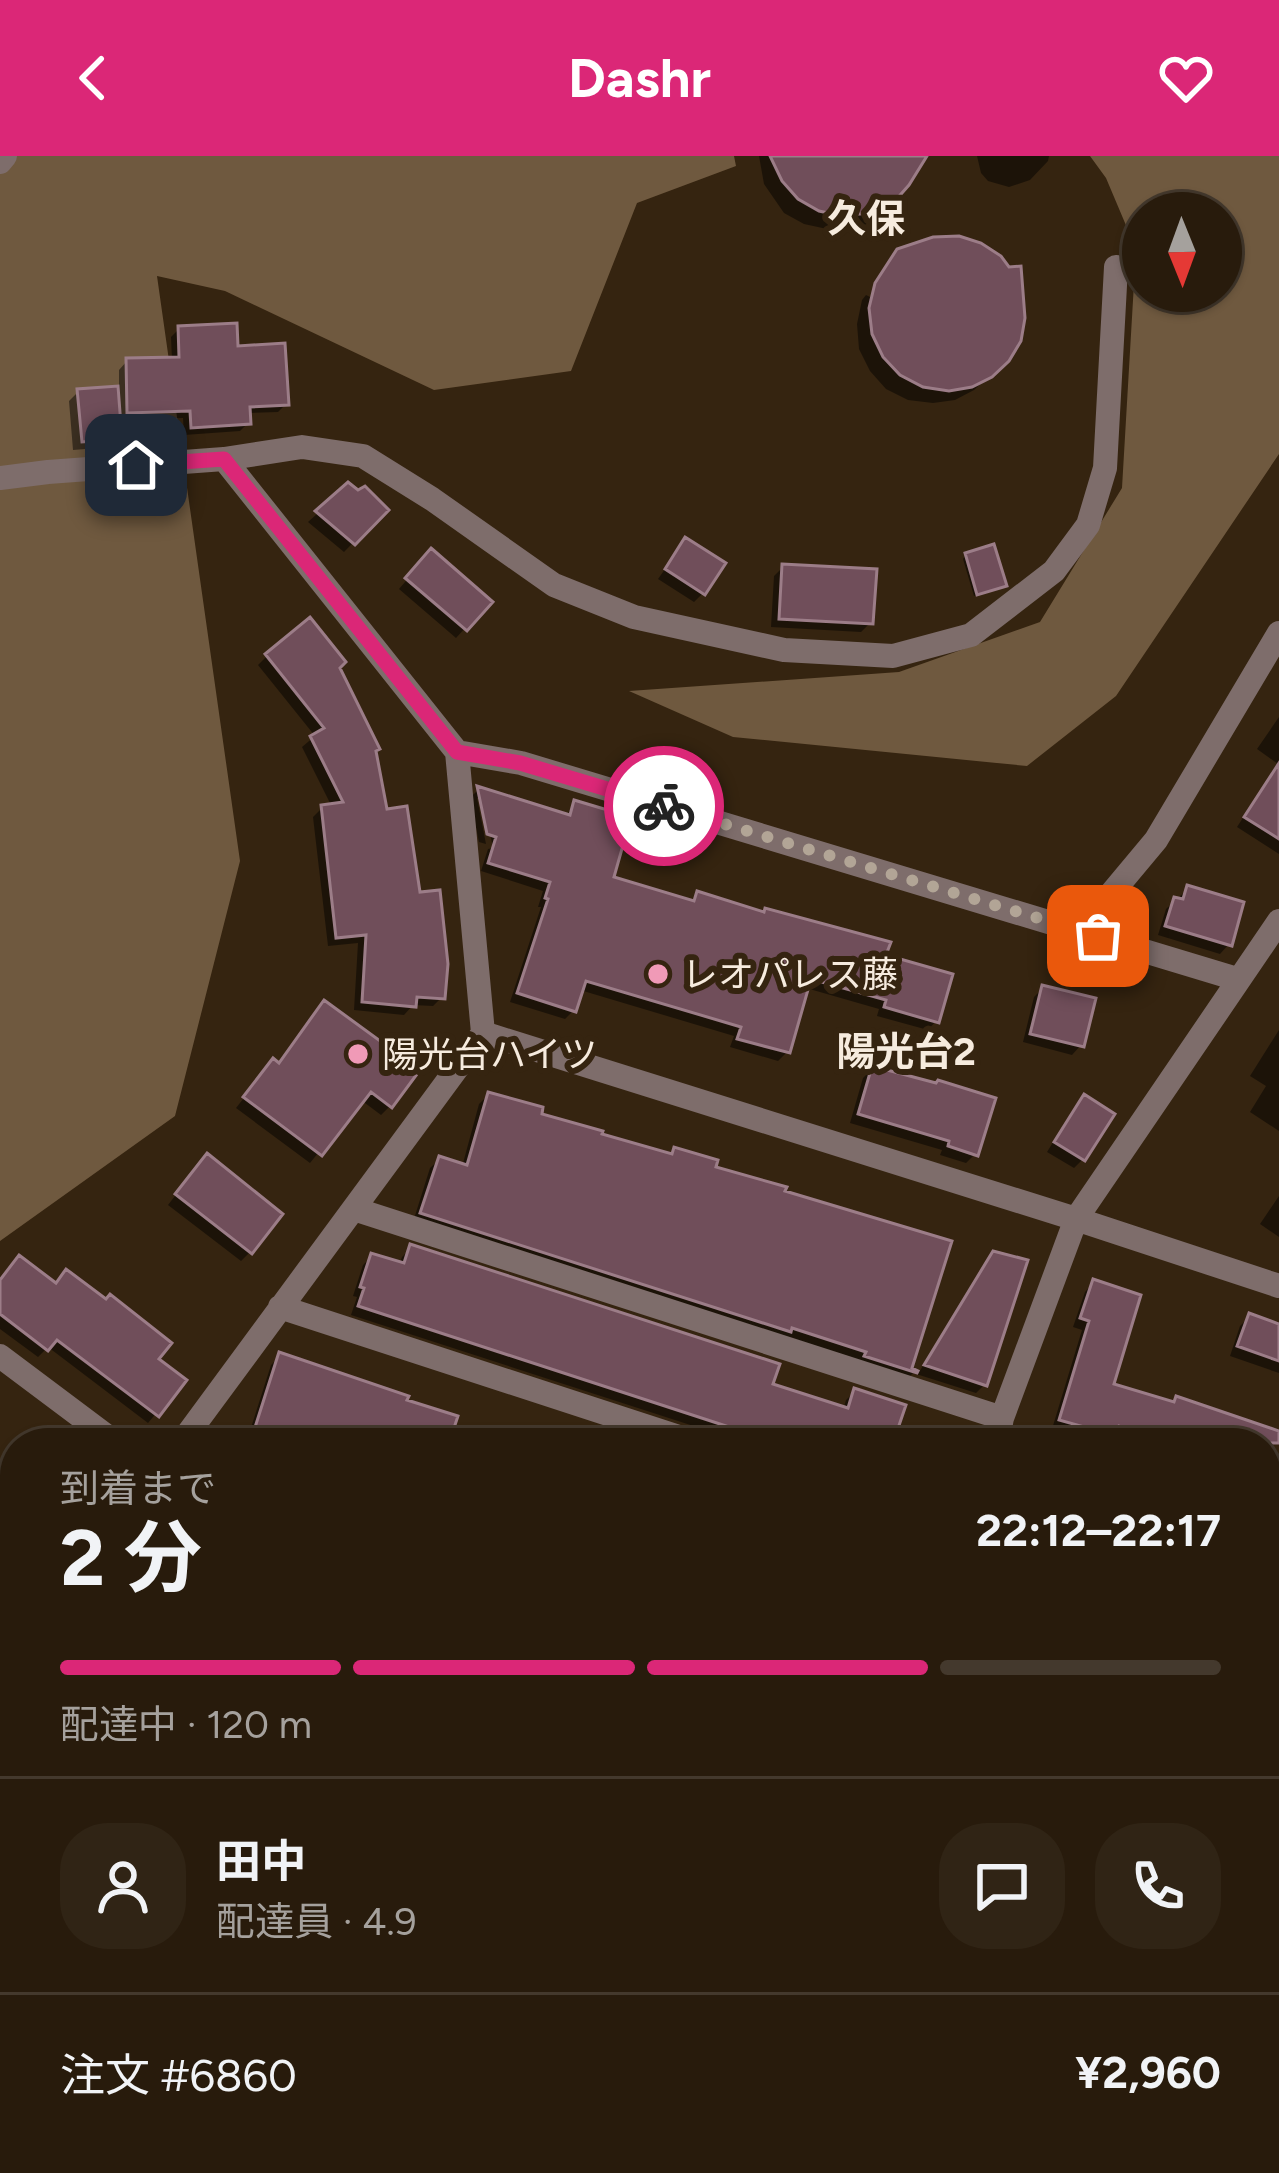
<!DOCTYPE html>
<html lang="ja">
<head>
<meta charset="utf-8">
<style>
  :root { --surface:#281b0c; --page:#302415; --text:#f1f3f6; --muted:#a5a19d; --line:#44392d; --accent:#db2777 }
  body { margin:0; font-family:Figtree,"Noto Sans JP",sans-serif; background:var(--page); color:var(--text); height:100vh; display:flex; flex-direction:column; font-size:45px; white-space:nowrap }
  * { box-sizing:border-box; margin:0 }
  p { font-size:39px; color:var(--muted) }
  .icon { flex:none; width:66px; height:66px; fill:none; stroke:currentColor; stroke-width:2; stroke-linecap:round; stroke-linejoin:round }
  .map { position:relative; flex:1; overflow:hidden }
  .drawer { position:absolute; left:0px; top:1272px; width:1281px; height:747px; display:flex; flex-direction:column; background:var(--surface); border-radius:48px 48px 0 0; box-shadow:0 3px 9px #0004,0 0 0 3px var(--line) }
  .drawer>* { flex:none }
  .needle { width:78px; rotate:179deg }
  .controls { position:absolute; left:1122px; top:36px; display:grid; gap:24px }
  .controls a { display:grid; place-items:center; width:120px; height:120px; border-radius:50%; background:var(--surface); box-shadow:0 3px 9px #0004,0 0 0 3px var(--line); font-size:60px }
  .pin { position:absolute; display:grid; place-items:center; width:102px; height:102px; color:#fff; margin:-51px; border-radius:24px; box-shadow:0 6px 18px #0006 }
  .courier { position:absolute; display:grid; place-items:center; width:120px; height:120px; margin:-60px; border:9px solid #db2777; border-radius:50%; background:#fff; color:#222; box-shadow:0 3px 15px #0007 }
  .headline em { font-style:normal; font-weight:700 }
  .headline div { display:flex; flex-direction:column-reverse }
  .headline { display:flex; align-items:center; justify-content:space-between; height:204px; padding:0 60px }
  h1 { font-size:78px; font-weight:700; line-height:90px }
  .bar { display:grid; grid-template-columns:repeat(4,1fr); gap:18px 12px; align-content:center; height:144px; padding:0 60px }
  .bar i { height:15px; border-radius:9px; background:var(--line) }
  .bar .active { background:var(--accent) }
  .bar p { grid-column:span 4 }
  .line { display:flex; align-items:center; gap:30px; padding:0 60px; border-top:3px solid var(--line) }
  .line div { flex:1 }
  .round { display:grid; place-items:center; flex:none; width:126px; height:126px; border-radius:48px; background:var(--page) }
  header { display:flex; justify-content:space-between; align-items:center; height:156px; padding:0 60px; background:var(--accent); color:#fff; font-size:54px; font-weight:700 }
  .map>svg:first-child { display:block }
  .forest { fill:#6f593f; fill-rule:evenodd }
  .shadow { fill:#0007 }
  .building { fill:#704e5a; stroke:#9c7d88; stroke-width:3 }
  .lines { fill:none; stroke-linecap:round; stroke-linejoin:round }
  .minor { stroke:#7e6d6b; stroke-width:24 }
  .tertiary { stroke:#7e6d6b; stroke-width:24 }
  .done { stroke:#b2a596; stroke-width:12; stroke-dasharray:0 21.6 }
  .route { stroke:#db2777; stroke-width:15 }
  .poi-dot { fill:#f09ab7; stroke:#352410; stroke-width:4.5 }
  .labels { text-anchor:middle; dominant-baseline:central; stroke-width:12; stroke-linejoin:round; paint-order:stroke }
  .poi-label { font-size:36px; fill:#f6ebde; stroke:#352410; text-anchor:start }
  .neighbourhood-label { font-size:39px; font-weight:bold; fill:#f6ebde; stroke:#352410 }
</style>
</head>
<body>
<header><svg class="icon" aria-label="back" viewBox="0 0 24 24"><path d="M15 5l-7 7 7 7"/></svg>Dashr<svg class="icon" aria-label="heart" viewBox="0 0 24 24"><path d="M12 20l-8-8c-3-5 5-10 8-4 3-6 11-1 8 4z"/></svg></header>
<div class="map">
<svg width="1279" height="2017" viewBox="0 0 1279 2017">
  <rect width="100%" height="100%" fill="#352410"/>
  <path class="forest" d="M0,0H734L736,10L637,47L571,215L434,234L225,135L157,120L240,705L175,960L0,1085Z
    M1090,0H1279V298L1116,540L1027,610L733,581L629,535L899,516L1040,466L1122,332L1136,93L1106,22ZM1143,57H1221V135H1143Z
    M0,1340L14,1353L0,1424Z"/>
  <path class="shadow" d="M759,0H918L884,53L869,68L827,73L804,68L784,57L764,28Z
    M977,0H1049L1048,5L1030,24L1009,31L988,25L981,17Z
    M894,104L1007,203L974,234L955,244L933,247L908,244L886,233L870,215L859,193L857,168L862,144L866,139L870,141Z
    M179,173L286,248L278,256L247,257L248,267L240,275L184,279L183,262L118,264L119,281L110,291L73,294L69,245L78,236L119,233V214L127,205L172,204L171,181Z
    M348,330L385,354L344,396L308,366Z
    M685,385L703,437L694,446L658,423Z
    M966,399L1003,429L1000,433L974,440L963,403Z
    M423,405L489,446L456,482L399,433Z
    M783,411L870,467L861,476L771,471L774,420Z
    M267,500L337,512L374,596L384,657L418,739L442,841L433,850L413,849L404,859L354,854L358,787L328,790L313,661L322,652L332,651L302,591L315,580L258,509Z
    M1279,561V698L1237,671L1278,608L1257,593Z
    M478,634L565,661L575,648L610,723L689,747L698,738L882,801L936,865L928,874L877,860L879,853L806,832L787,896L778,905L730,891L734,880L580,834L574,854L565,863L510,846L541,751H538L543,735L481,715L488,693L493,692L483,642H477L486,688L479,686L470,642Z
    M1188,733L1229,788L1220,798L1158,779L1166,753Z
    M1043,832L1081,889L1072,899L1023,886L1034,841Z
    M315,857L390,950L381,959L361,944L310,1007L236,952L265,915L277,909Z
    M1279,874V975L1250,956L1266,930L1250,920Z
    M872,913L975,998L966,1007L940,999L942,994L850,967L863,922Z
    M488,939L538,960L669,1000L675,994L713,1013L908,1214L918,1218L985,1107L994,1098L985,1228L976,1237L913,1217L905,1225L413,1066L430,1012L440,1003L462,1011L479,948Z
    M1084,942L1083,1003L1074,1012L1047,996L1075,951Z
    M198,1010L250,1096L241,1105L168,1049Z
    M1279,1040V1081L1260,1068Z
    M411,1092L770,1229L843,1254L846,1244L855,1235L896,1270L947,1287H746L351,1159L357,1141L353,1140L363,1109L372,1100L399,1109L402,1101Z
    M0,1126L55,1130L183,1225L148,1267L48,1191L38,1201L0,1173Z
    M1094,1126L1110,1230L1240,1287H1103L1052,1273L1082,1174L1073,1171L1085,1136Z
    M1249,1161L1279,1171V1217L1230,1200L1240,1170Z
    M280,1200L404,1246L451,1271L500,1287H223L233,1274L249,1278L271,1209Z
    M15,1570V1778L9,1776L2,1784L0,1615L3,1616L11,1575Z
    M618,2004H685L683,2017H615Z
    M926,2004H1078L1069,2017H924Z
    M388,2006L440,2017H378Z"/>
  <path class="building" d="M770,0H927L909,29L886,55L842,60L819,55L798,43L782,25Z
    M959,80L981,87L1001,100L1009,111L1021,110L1025,162L1021,185L1009,205L992,221L972,231L949,235L923,231L900,219L883,201L872,178L869,152L875,127L897,93L933,81Z
    M237,167L238,190L285,187L289,249L250,251L251,268L191,272L190,255L127,257L126,202L179,201L178,170Z
    M118,230L122,283L82,286L77,233Z
    M348,326L358,334L365,330L389,354L355,389L315,355Z
    M685,381L726,407L705,439L665,413Z
    M994,388L1007,430L977,439L965,397Z
    M431,392L493,446L467,475L405,422Z
    M782,408L877,413L873,468L779,463Z
    M310,461L346,506L340,512L380,593L376,595L387,653L407,650L420,736L440,734L448,808L445,843L417,841L416,851L362,846L366,779L336,782L321,649L343,646L310,580L324,572L265,498Z
    M1279,607V683L1244,661Z
    M477,630L570,659L574,644L631,661L614,721L694,745L697,735L764,756L765,752L891,786L886,799L953,818L939,867L884,851L886,844L811,823L790,897L737,883L741,871L586,825L576,856L517,837L548,743L545,742L550,726L488,707L496,681L487,678Z
    M1187,729L1244,746L1232,790L1165,770L1174,741L1183,743Z
    M1042,829L1096,842L1084,891L1030,878Z
    M324,844L420,914L392,952L371,936L322,1000L243,941L273,902L279,907Z
    M872,910L936,927L938,924L996,942L978,1000L948,990L949,985L858,958Z
    M488,936L543,951L542,958L603,975L602,978L672,998L674,991L718,1004L716,1011L787,1031L785,1035L952,1085L912,1212L918,1215L917,1217L864,1200L866,1196L792,1172L791,1176L420,1057L439,1000L467,1009Z
    M1084,938L1115,958L1085,1005L1054,986Z
    M207,997L283,1058L252,1098L175,1038Z
    M410,1088L780,1208L773,1228L848,1252L854,1232L906,1249L893,1287H778L358,1150L364,1132L360,1131L371,1097L404,1107Z
    M993,1095L1028,1104L987,1230L924,1209Z
    M19,1099L56,1127L66,1113L106,1143L110,1138L172,1187L159,1203L187,1224L159,1261L57,1184L48,1195L0,1158V1124Z
    M1093,1123L1141,1139L1114,1228L1174,1246L1176,1240L1279,1275V1287H1175L1119,1270L1116,1280L1059,1264L1089,1165L1080,1162Z
    M1249,1157L1279,1168V1205L1237,1190Z
    M279,1196L409,1240L407,1244L458,1260L449,1287H250Z"/>
  <g class="lines">
    <path class="minor" d="M0,6L5,0
      M0,322L48,316L224,303L302,291L363,300L432,343L554,429L634,461L784,494L893,500L971,479L1054,415L1088,369L1105,312L1116,111
      M457,596L521,607L1237,823
      M1080,775L1156,684L1279,477
      M483,877L1076,1063L1279,1130
      M354,1053L1002,1262
      M280,1151L697,1287
      M0,1200L116,1287
      M181,1287L483,877L457,596L224,303
      M997,1287L1002,1262L1076,1063L1279,765
      M1266,1771L1279,1775
      M0,1790L15,1794
      M11,2010L44,2017
      M847,2017L849,2004"/>
    <path class="tertiary" d="M1266,1477L1279,1431
      M1266,1661L1279,1607
      M1150,2017L1152,2004
      M1195,2017L1197,2004"/>
  </g>
  <g class="lines">
    <path class="done" d="M664,650L1098,780"/>
    <path class="route" d="M136,309L224,303L457,596L520,607L664,650"/>
  </g>
  <g class="poi-dot">
    <circle cx="658" cy="818" r="12"/>
    <circle cx="358" cy="898" r="12"/>
  </g>
  <g class="labels">
    <g class="poi-label">
      <text x="682" y="818">レオパレス藤</text>
      <text x="382" y="898">陽光台ハイツ</text>
    </g>
    <g class="neighbourhood-label">
      <text x="866" y="62">久保</text>
      <text x="906" y="895">陽光台2</text>
    </g>
  </g>
</svg>
<div class="controls">
<a><svg class="needle" viewBox="-14 -14 28 28"><path d="M0-13l5 13h-10z" fill="#e53935"/><path d="M0 13l5-13h-10z" fill="#a5a19d"/></svg></a>
</div>
<div class="pin" style="left:1098px;top:780px;background:#ea580c"><svg class="icon" aria-label="bag" viewBox="0 0 24 24"><path d="M5 8h14l-1 12H6zM9 8a3 3 0 0 1 6 0"/></svg></div>
<div class="pin" style="left:136px;top:309px;background:#1f2937"><svg class="icon" aria-label="home" viewBox="0 0 24 24"><path d="M3 11l9-7 9 7M6 9v11h12V9"/></svg></div>
<div class="courier" style="left:664px;top:650px"><svg class="icon" aria-label="bike" viewBox="0 0 24 24"><circle cx="6" cy="16" r="4"/><circle cx="18" cy="16" r="4"/><path d="M6 16l4-8h5l3 8M10 8l3 8H6M13 5h3"/></svg></div>
<section class="drawer">
<div class="headline"><div><h1>2 分</h1><p>到着まで</p></div><em>22:12–22:17</em></div>
<div class="bar"><i class="active"></i><i class="active"></i><i class="active"></i><i></i><p>配達中 · 120 m</p></div>
<div class="line" style="height:216px"><a class="round"><svg class="icon" aria-label="person" viewBox="0 0 24 24"><circle cx="12" cy="8" r="4"/><path d="M4 21q1-7 8-7t8 7"/></svg></a><div><b>田中</b><p>配達員 · 4.9</p></div><a class="round"><svg class="icon" aria-label="chat" viewBox="0 0 24 24"><path d="M4 5h16v11H9l-5 4z"/></svg></a><a class="round"><svg class="icon" aria-label="phone" viewBox="0 0 24 24"><path d="M5 4h4l2 5-3 2q2 4 5 5l2-3 5 2v4C11 20 4 13 5 4z"/></svg></a></div>
<div class="line" style="height:156px"><div>注文 #6860</div><b>¥2,960</b></div>
</section>
</div>
</body>
</html>
